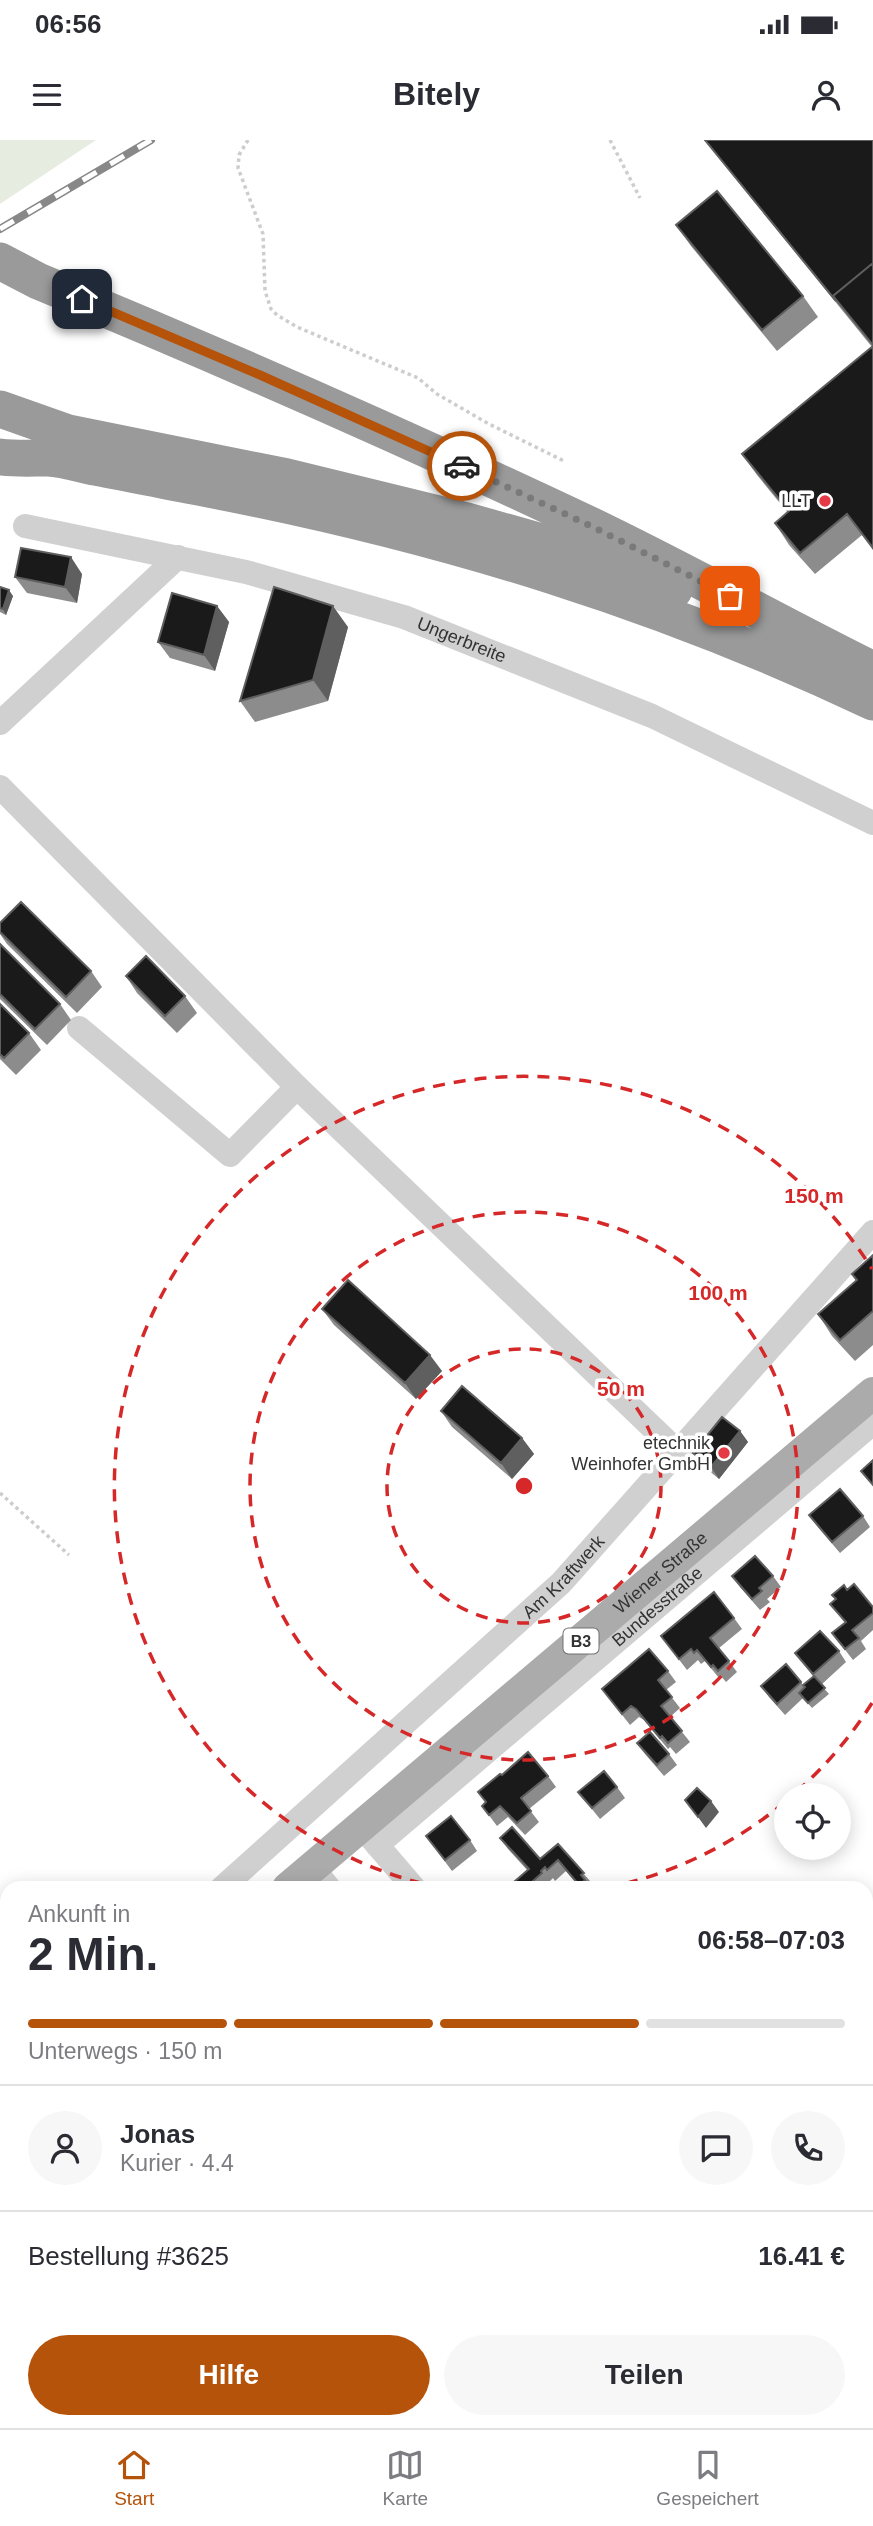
<!DOCTYPE html>
<html lang="de">
<head>
<meta charset="utf-8">
<style>
  :root { --surface:#fff; --page:#f7f7f7; --text:#2b2b33; --muted:#7c7c81; --line:#e1e1e2; --accent:#b45309 }
  body { margin:0; font-family:Arial,sans-serif; background:var(--page); color:var(--text); height:100vh; display:flex; flex-direction:column; font-size:26px; white-space:nowrap }
  * { box-sizing:border-box; margin:0 }
  p { font-size:23px; color:var(--muted) }
  .icon { flex:none; width:38px; height:38px; fill:none; stroke:currentColor; stroke-width:2; stroke-linecap:round; stroke-linejoin:round }
  .map { position:relative; flex:1; overflow:hidden }
  .details { position:absolute; left:0px; top:1741px; width:873px; height:548px; display:flex; flex-direction:column; background:var(--surface); border-radius:21px 21px 0 0; box-shadow:0 4px 18px #0003 }
  .details>* { flex:none }
  .fabs { position:absolute; left:774px; top:1643px; display:grid; gap:14px }
  .fabs a { display:grid; place-items:center; width:77px; height:77px; border-radius:50%; background:var(--surface); box-shadow:0 4px 18px #0003; font-size:35px }
  .pin { position:absolute; display:grid; place-items:center; width:60px; height:60px; color:#fff; margin:-30px; border-radius:14px; box-shadow:0 4px 10px #0006 }
  .courier { position:absolute; display:grid; place-items:center; width:70px; height:70px; margin:-35px; border:5px solid #b45309; border-radius:50%; background:#fff; color:#222; box-shadow:0 2px 9px #0007 }
  .head em { font-style:normal; font-weight:700 }
  .head div { display:flex; flex-direction:column-reverse }
  .head { display:flex; align-items:center; justify-content:space-between; height:119px; padding:0 28px }
  h1 { font-size:46px; font-weight:700; line-height:52px }
  .bar { display:grid; grid-template-columns:repeat(4,1fr); gap:10px 7px; align-content:center; height:84px; padding:0 28px }
  .bar i { height:9px; border-radius:5px; background:var(--line) }
  .bar .current { background:var(--accent) }
  .bar p { grid-column:span 4 }
  .line { display:flex; align-items:center; gap:18px; padding:0 28px; border-top:2px solid var(--line) }
  .line div { flex:1 }
  .round { display:grid; place-items:center; flex:none; width:74px; height:74px; border-radius:37px; background:var(--page) }
  .button { display:flex; gap:14px; margin-top:auto; padding:14px 28px }
  .button a { flex:1; height:80px; border-radius:42px; background:var(--accent); color:#fff; font-size:28px; font-weight:700; line-height:80px; text-align:center }
  .button a+a { background:var(--page); color:var(--text) }
  .status { display:flex; justify-content:space-between; align-items:center; height:49px; padding:0 35px; background:var(--surface); direction:ltr }
  .status svg { height:19px; fill:currentColor }
  header { display:flex; justify-content:space-between; align-items:center; height:91px; padding:0 28px; background:var(--surface); font-size:32px; font-weight:700 }
  .menu { display:flex; justify-content:space-around; align-items:center; height:98px; border-top:2px solid var(--line); background:var(--surface); font-size:19px; color:var(--muted) }
  .menu a { display:grid; justify-items:center; gap:4px }
  .menu .current { color:var(--accent) }
  .map>svg:first-child { display:block }
  .green { fill:#e6ecdf }
  .lines { fill:none; stroke-linecap:round; stroke-linejoin:round }
  .path { stroke:#cdcdcd; stroke-width:3.5; stroke-dasharray:3.5 3.5; stroke-linecap:butt }
  .minor { stroke:#d0d0d0; stroke-width:24 }
  .major { stroke:#ababab; stroke-width:32 }
  .highway { stroke:#9a9a9a; stroke-width:37 }
  .rail-casing { stroke:#888; stroke-width:8 }
  .rail { stroke:#fff; stroke-width:5; stroke-dasharray:16; stroke-linecap:butt }
  .wall { fill:#8c8c8c }
  .shaded-wall { fill:#5f5f5f }
  .building { fill:#1a1a1a; stroke:#5f5f5f; stroke-width:2 }
  .done { stroke:#7a7a7a; stroke-width:7; stroke-dasharray:0 12.6 }
  .route { stroke:#b45309; stroke-width:9 }
  .ring { fill:none; stroke:#d62828; stroke-width:3.5; stroke-dasharray:12 9 }
  .poi-dot { fill:#e63946; stroke:#fff; stroke-width:2.5 }
  .labels { text-anchor:middle; dominant-baseline:central; stroke-width:7; stroke-linejoin:round; paint-order:stroke }
  .shield { fill:#fff; stroke:#707070; stroke-width:2 }
  .shield-label { font-size:16px; font-weight:bold; fill:#333 }
  .poi-label { font-size:18px; fill:#333; stroke:#fff; text-anchor:end }
  .street-label { font-size:18px; fill:#333; stroke:#fff }
  .centre { fill:#d62828; stroke:#fff; stroke-width:3.5 }
  .ring-label { font-size:21px; text-anchor:middle; font-weight:bold; fill:#d62828; stroke:#fff; stroke-width:7; stroke-linejoin:round; paint-order:stroke }
</style>
</head>
<body>
<div class="status"><b>06:56</b><svg viewBox="0 0 49 12"><path d="M0 12V9h3v3zM5 12V6h3v6zM10 12V3h3v9zM15 12V0h3v12zM26 1h20v11H26zM47 4h2v5h-2z"/></svg></div>
<header><svg class="icon" aria-label="menu" viewBox="0 0 24 24"><path d="M4 6h16M4 12h16M4 18h16"/></svg>Bitely<svg class="icon" aria-label="person" viewBox="0 0 24 24"><circle cx="12" cy="8" r="4"/><path d="M4 21q1-7 8-7t8 7"/></svg></header>
<div class="map">
<svg width="873" height="2288" viewBox="0 0 873 2288">
  <rect width="100%" height="100%" fill="#fff"/>
  <path class="green" d="M0,0H96L0,64Z
    M873,1798V2214L866,2221V1805Z"/>
  <g class="lines">
    <path class="path" d="M248,0L239,15L238,28L263,94L265,151L271,169L277,175L297,187L418,238L437,254L489,284L564,321
      M610,0L640,58
      M0,1353L69,1415
      M0,2026L7,2020
      M866,2236L873,2229
      M819,2288L824,2282"/>
    <g class="minor">
      <path id="s1" d="M25,386L246,432L404,477L652,576L873,683"/>
      <path d="M0,583L178,417"/>
      <path d="M0,647L297,947L678,1312"/>
      <path d="M79,888L230,1015L297,947"/>
      <path d="M367,1693L414,1748"/>
      <path id="s2" d="M377,1705L873,1283"/>
      <path d="M313,1728L329,1748"/>
      <path id="s3" d="M222,1748L561,1443L873,1092"/>
      <path d="M0,1913H7"/>
      <path d="M0,2144L7,2153"/>
      <path d="M100,2282L104,2288"/>
    </g>
    <g class="major">
      <path id="s4" d="M288,1748L873,1253"/>
      <path d="M0,1989L7,1983"/>
    </g>
    <path class="highway" d="M0,121L38,141C224,218 408,299 590,385C686,431 778,483 873,530
      M0,269L68,293L287,337L467,381L563,408L674,450
      M0,317C16,319 32,318 48,318C65,319 83,325 100,328C139,336 179,343 219,351C448,396 662,462 873,562"/>
    <g class="rail-casing">
      <path id="rail" d="M0,89L151,0"/>
    </g>
    <use href="#rail" class="rail"/>
  </g>
  <path class="wall" d="M704,0H873V410L862,395L815,434L789,405L775,383L788,373L757,335L742,314L872,207Z
    M676,85L803,156L818,177L777,211L691,106Z
    M82,434L77,463L27,453L15,437Z
    M0,447L13,456L6,475L0,472Z
    M217,466L229,482L215,531L170,518L158,502Z
    M348,487L328,561L255,582L240,561Z
    M0,783L91,831L102,847L77,873L7,804L0,794Z
    M0,804L60,864L71,880L47,905L0,859Z
    M126,836L185,856L197,873L177,893L137,853Z
    M0,864L29,893L41,910L16,935L0,919Z
    M873,1115V1205L855,1221L832,1196L818,1174L856,1141L852,1134Z
    M322,1169L442,1231L416,1259L334,1185Z
    M441,1271L522,1298L534,1314L512,1339L452,1287Z
    M740,1291L748,1302L719,1339L701,1324L693,1313Z
    M809,1375L863,1376L870,1387L840,1413L817,1386Z
    M732,1436H773L781,1447L767,1459L770,1462L760,1470L740,1447Z
    M847,1450L873,1467V1490L861,1501L866,1509L853,1520L832,1493L845,1483L830,1464Z
    M734,1478L742,1489L719,1508L737,1532L726,1542L721,1536L719,1538L705,1521L701,1524L698,1520L687,1530L661,1496Z
    M839,1511L846,1522L821,1545L829,1554L812,1568L803,1558L785,1575L769,1557L761,1546L801,1542L803,1545L813,1536L795,1513Z
    M668,1531L676,1542L666,1550L680,1568L670,1577L690,1602L676,1614L670,1607L668,1609L644,1580L639,1577L630,1585L602,1549Z
    M637,1603L669,1614L677,1625L664,1636L645,1614Z
    M502,1635L548,1636L556,1647L529,1669L539,1682L525,1695L508,1677L497,1686L482,1666L486,1663L478,1652Z
    M617,1647L625,1658L600,1679L578,1652Z
    M426,1696L470,1700L477,1711L452,1731Z
    M500,1698L540,1719L558,1704L596,1748H581L566,1731L555,1741L553,1738L549,1742L550,1744L545,1748H507L527,1730L508,1709Z
    M7,2047V2097L0,2089V2053Z
    M0,2186L6,2195L0,2199Z
    M9,2282H48L50,2286L47,2288H1Z"/>
  <path class="shaded-wall" d="M71,417L82,434L77,463L65,447Z
    M9,450L13,456L6,475L3,469Z
    M217,466L229,482L215,531L204,515Z
    M333,466L348,487L328,561L313,540Z
    M430,1215L442,1231L416,1259L405,1243Z
    M740,1291L748,1302L719,1339L711,1327Z
    M522,1298L534,1314L512,1339L501,1323Z
    M711,1661L719,1672L706,1688L698,1677Z"/>
  <path class="building" d="M705,0H873V123L833,156L836,161Z
    M717,51L803,156L762,190L676,85Z
    M873,123V205L833,156Z
    M873,206V408L847,374L800,413L775,383L789,371L742,314Z
    M21,408L71,417L65,447L15,437Z
    M0,447L9,450L3,469L0,468Z
    M274,447L333,466L313,540L240,561Z
    M172,453L217,466L204,515L158,502Z
    M21,762L91,831L66,857L0,792V783Z
    M0,804L60,864L35,889L0,854Z
    M146,816L185,856L165,876L126,836Z
    M0,864L29,893L4,918L0,914Z
    M873,1115V1171L840,1200L818,1174L857,1140L852,1134Z
    M348,1140L430,1215L405,1243L322,1169Z
    M462,1246L522,1298L501,1323L441,1271Z
    M722,1277L740,1291L711,1327L693,1313Z
    M873,1320V1345L861,1331Z
    M840,1349L863,1376L832,1402L809,1375Z
    M755,1416L773,1436L759,1448L762,1451L752,1459L732,1436Z
    M854,1444L873,1467V1473L852,1490L859,1498L845,1509L832,1493L846,1482L830,1464L836,1459L832,1455L844,1445L847,1450Z
    M714,1452L734,1478L710,1498L729,1521L718,1531L713,1525L711,1527L697,1510L694,1513L691,1509L679,1519L661,1496Z
    M820,1491L839,1511L813,1534L795,1513Z
    M649,1509L668,1531L658,1540L672,1557L661,1566L682,1591L668,1603L662,1596L660,1598L636,1569L631,1566L622,1574L602,1549Z
    M786,1524L801,1542L777,1564L761,1546Z
    M814,1536L825,1548L808,1563L799,1553L805,1547L803,1545Z
    M650,1592L669,1614L657,1625L637,1603Z
    M528,1612L548,1636L521,1658L531,1671L517,1683L500,1666L489,1675L482,1666L486,1662L478,1652L500,1634L502,1635Z
    M604,1631L617,1647L592,1668L578,1652Z
    M697,1648L711,1661L698,1677L685,1660Z
    M451,1676L470,1700L445,1720L426,1696Z
    M512,1687L540,1719L558,1704L584,1733L581,1735L585,1740L579,1745L558,1720L547,1730L545,1727L541,1731L542,1733L525,1748H507L529,1729L500,1698Z
    M591,1743L596,1748H585Z
    M7,2047V2087L3,2090L0,2087V2053Z
    M9,2282H35L39,2288H1Z"/>
  <g class="lines">
    <path class="done" d="M462,326L591,386L730,456"/>
    <path class="route" d="M82,159L260,235L462,326"/>
  </g>
  <g class="ring">
    <circle cx="524" cy="1346" r="137"/>
    <circle cx="524" cy="1346" r="274"/>
    <path d="M872 1563A410 410 0 0 1 793 1655M785 1662A410 410 0 0 1 606 1748M442 1748A410 410 0 1 1 872 1129"/>
  </g>
  <g class="poi-dot">
    <circle cx="825" cy="361" r="7"/>
    <circle cx="724" cy="1313" r="7"/>
  </g>
  <g class="labels">
    <rect class="shield" x="563.5" y="1488.5" width="35" height="25" rx="5"/>
    <g class="shield-label">
      <text x="581" y="1501">B3</text>
    </g>
    <g class="poi-label">
      <text x="811" y="361">LLT</text>
      <text x="710" y="1303">etechnik<tspan x="710" dy="21">Weinhofer GmbH</tspan></text>
    </g>
    <g class="street-label">
      <text stroke="none"><textPath href="#s1" startOffset="452">Ungerbreite</textPath></text>
      <text stroke="none"><textPath href="#s4" startOffset="488">Wiener Straße</textPath></text>
      <text stroke="none"><textPath href="#s3" startOffset="462">Am Kraftwerk</textPath></text>
      <text stroke="none"><textPath href="#s2" startOffset="368">Bundesstraße</textPath></text>
    </g>
  </g>
  <circle cx="524" cy="1346" r="10" class="centre"/>
  <g class="ring-label">
    <text x="814" y="1063">150 m</text>
    <text x="718" y="1160">100 m</text>
    <text x="621" y="1256">50 m</text>
  </g>
</svg>
<div class="fabs">
<a><svg class="icon" aria-label="locate" viewBox="0 0 24 24"><circle cx="12" cy="12" r="6"/><path d="M12 2v4M12 18v4M2 12h4M18 12h4"/></svg></a>
</div>
<div class="pin" style="left:730px;top:456px;background:#ea580c"><svg class="icon" aria-label="bag" viewBox="0 0 24 24"><path d="M5 8h14l-1 12H6zM9 8a3 3 0 0 1 6 0"/></svg></div>
<div class="pin" style="left:82px;top:159px;background:#1f2937"><svg class="icon" aria-label="home" viewBox="0 0 24 24"><path d="M3 11l9-7 9 7M6 9v11h12V9"/></svg></div>
<div class="courier" style="left:462px;top:326px"><svg class="icon" aria-label="car" viewBox="0 0 24 24"><path d="M5 17H2v-5l4-1 3-4h7l3 4 3 1v5h-3M9 17h6M6 11h13"/><circle cx="7" cy="17" r="2"/><circle cx="17" cy="17" r="2"/></svg></div>
<section class="details">
<div class="head"><div><h1>2 Min.</h1><p>Ankunft in</p></div><em>06:58–07:03</em></div>
<div class="bar"><i class="current"></i><i class="current"></i><i class="current"></i><i></i><p>Unterwegs · 150 m</p></div>
<div class="line" style="height:126px"><a class="round"><svg class="icon" aria-label="person" viewBox="0 0 24 24"><circle cx="12" cy="8" r="4"/><path d="M4 21q1-7 8-7t8 7"/></svg></a><div><b>Jonas</b><p>Kurier · 4.4</p></div><a class="round"><svg class="icon" aria-label="chat" viewBox="0 0 24 24"><path d="M4 5h16v11H9l-5 4z"/></svg></a><a class="round"><svg class="icon" aria-label="phone" viewBox="0 0 24 24"><path d="M5 4h4l2 5-3 2q2 4 5 5l2-3 5 2v4C11 20 4 13 5 4z"/></svg></a></div>
<div class="line" style="height:91px"><div>Bestellung #3625</div><b>16.41 €</b></div>
<div class="button"><a>Hilfe</a><a>Teilen</a></div>
</section>
</div>
<nav class="menu">
<a class="current"><svg class="icon" aria-label="home" viewBox="0 0 24 24"><path d="M3 11l9-7 9 7M6 9v11h12V9"/></svg>Start</a>
<a><svg class="icon" aria-label="map" viewBox="0 0 24 24"><path d="M3 6l6-2 6 2 6-2v14l-6 2-6-2-6 2zM9 4v14M15 6v14"/></svg>Karte</a>
<a><svg class="icon" aria-label="saved" viewBox="0 0 24 24"><path d="M7 4h10v16l-5-4-5 4z"/></svg>Gespeichert</a>
</nav>
</body>
</html>
